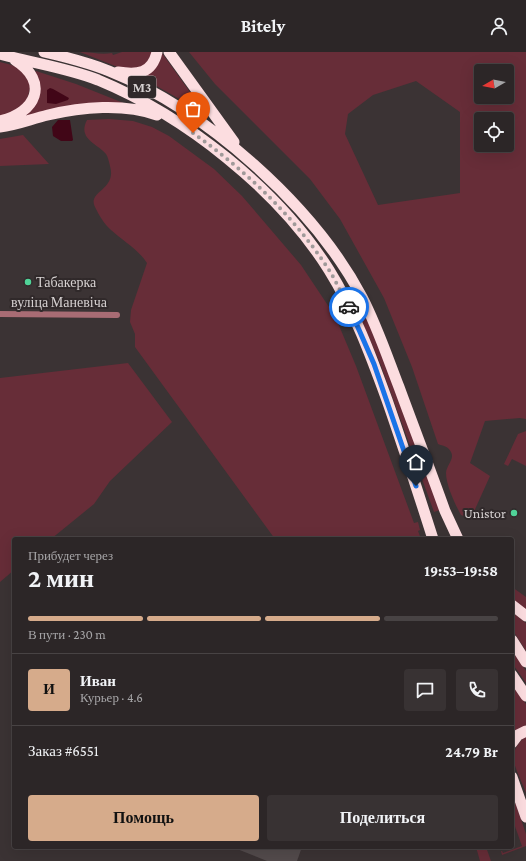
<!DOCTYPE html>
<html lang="ru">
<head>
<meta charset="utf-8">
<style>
  :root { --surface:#2c2627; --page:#383233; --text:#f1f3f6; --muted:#a6a5a7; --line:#484344; --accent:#d6ab8b }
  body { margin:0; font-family:"Crimson Pro",serif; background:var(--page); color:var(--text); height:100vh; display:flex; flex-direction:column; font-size:15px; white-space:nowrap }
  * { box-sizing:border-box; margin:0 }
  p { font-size:13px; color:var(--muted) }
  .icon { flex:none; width:22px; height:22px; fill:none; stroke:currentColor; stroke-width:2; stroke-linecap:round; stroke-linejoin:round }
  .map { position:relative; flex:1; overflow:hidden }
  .sheet { position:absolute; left:12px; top:485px; width:502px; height:312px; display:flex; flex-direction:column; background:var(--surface); border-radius:4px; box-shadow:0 4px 16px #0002,0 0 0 1px var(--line) }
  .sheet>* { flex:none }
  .needle { width:26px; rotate:261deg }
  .fabs { position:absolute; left:474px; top:12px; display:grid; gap:8px }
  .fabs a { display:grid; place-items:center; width:40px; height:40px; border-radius:4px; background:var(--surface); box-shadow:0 4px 16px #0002,0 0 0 1px var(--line); font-size:20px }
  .pin { position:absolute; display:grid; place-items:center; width:34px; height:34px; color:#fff; margin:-41px -17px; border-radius:50% 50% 50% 0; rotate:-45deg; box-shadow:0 0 4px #0007 }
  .pin .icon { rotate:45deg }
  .courier { position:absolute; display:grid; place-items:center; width:40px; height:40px; margin:-20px; border:3px solid #1a73e8; border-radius:50%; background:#fff; color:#222; box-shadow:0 1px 5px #0007 }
  .overview em { font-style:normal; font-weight:700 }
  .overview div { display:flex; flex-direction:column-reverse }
  .overview { display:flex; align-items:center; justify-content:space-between; height:68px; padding:0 16px }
  h1 { font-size:26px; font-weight:700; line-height:30px }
  .bar { display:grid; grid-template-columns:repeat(4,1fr); gap:6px 4px; align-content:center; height:48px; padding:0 16px }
  .bar i { height:5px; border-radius:3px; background:var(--line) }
  .bar .active { background:var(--accent) }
  .bar p { grid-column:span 4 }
  .line { display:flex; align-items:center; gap:10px; padding:0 16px; border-top:1px solid var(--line) }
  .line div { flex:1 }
  .round { display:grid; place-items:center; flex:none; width:42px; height:42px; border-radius:4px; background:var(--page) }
  .button { display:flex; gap:8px; margin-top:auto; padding:8px 16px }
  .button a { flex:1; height:46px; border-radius:4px; background:var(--accent); color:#111; font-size:16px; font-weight:700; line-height:46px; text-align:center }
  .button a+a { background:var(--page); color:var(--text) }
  header { display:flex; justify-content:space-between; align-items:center; height:52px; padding:0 16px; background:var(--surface); font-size:18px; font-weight:700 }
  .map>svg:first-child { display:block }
  .green { fill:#672d38; fill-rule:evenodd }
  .water { fill:#410617 }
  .building { fill:#534b4c }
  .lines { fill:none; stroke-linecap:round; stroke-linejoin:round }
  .street { stroke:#a86c74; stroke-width:6 }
  .highway { stroke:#fcdde0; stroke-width:11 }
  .done { stroke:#a09a9a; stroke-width:4; stroke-dasharray:0 7.2 }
  .route { stroke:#1a73e8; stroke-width:5 }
  .poi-dot { fill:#50d398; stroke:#30292a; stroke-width:1.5 }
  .labels { text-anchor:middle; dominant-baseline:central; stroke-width:4; stroke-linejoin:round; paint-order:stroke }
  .shield { fill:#30292a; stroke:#a49f9f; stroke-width:1 }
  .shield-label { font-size:13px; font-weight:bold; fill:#d6d1d1 }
  .poi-label { font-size:14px; fill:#d6d1d1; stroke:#30292a; text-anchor:start }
  .street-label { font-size:14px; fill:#d6d1d1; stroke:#30292a }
</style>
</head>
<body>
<header><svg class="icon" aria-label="back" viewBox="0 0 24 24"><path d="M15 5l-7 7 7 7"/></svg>Bitely<svg class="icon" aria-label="person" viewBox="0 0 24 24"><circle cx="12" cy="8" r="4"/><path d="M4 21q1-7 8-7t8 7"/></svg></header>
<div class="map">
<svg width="526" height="809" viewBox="0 0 526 809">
  <rect width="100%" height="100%" fill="#3b3334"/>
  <path class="green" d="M80,0C91,0 101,3 112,1L113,3L122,0H153L144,15L125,18Z
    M189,0H526V367L520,366L485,369L470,411L490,424L472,464L469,466L461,463C455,452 446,433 446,421C446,414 455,407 451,400C448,394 443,394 438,392L412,315L384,246L340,167L310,127L215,32ZM481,19H507V45H481ZM416,29L460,60V141L378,153L345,82L348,62L373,43ZM481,67H507V93H481Z
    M162,1L200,54L199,58L144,27Z
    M0,10C21,15 21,15 31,33L25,55L0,65Z
    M36,19L76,32L126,52L22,66L33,55L34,21Z
    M109,67L133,69L152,75L169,84L214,117L242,144L301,213L335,264L356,314L414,471L418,470L420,478L418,479L421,487H275L135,295V282L130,270L131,258L147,211C138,197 123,189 111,178C104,172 99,163 95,155C87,139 117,138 110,114C109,110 108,105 106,102C98,92 77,87 87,68Z
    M23,83L49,112L0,114V87Z
    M362,254L381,296L440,458L434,460L380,311L357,258Z
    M128,311L172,370L110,429L94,452L51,487H14V518L0,530V326Z
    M526,379V414L512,407L508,414L504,412L518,382Z
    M512,535L526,545V561L512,549Z
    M512,560L526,571V599L512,577Z
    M512,598L526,619V631L512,611Z
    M512,632L526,652V673L512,683Z
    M526,684V741C518,718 503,703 526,684Z
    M512,741L526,782V794L502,803L501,799H502L503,801L522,794L512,766Z
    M476,795H486L491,809H480Z"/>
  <path class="water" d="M50,36L53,37L69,46L68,48L56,52L47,51V38Z
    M58,68H70L73,88L72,89H61L53,84L52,75Z"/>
  <path class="building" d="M232,795H302L297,809H267Z"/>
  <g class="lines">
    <path class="street" d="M0,262L117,263"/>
    <path class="highway" d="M44,0C66,5 89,11 109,19C206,58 313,153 362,245C377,274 387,304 399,335C414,376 430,417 445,459L458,487
      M169,0L234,90
      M0,2C32,11 67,16 98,28C185,64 278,137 329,218C354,258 371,304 387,348C403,394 418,440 433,487
      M118,20C137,23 152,22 157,0
      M0,69C36,61 50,30 15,8
      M0,75C17,73 31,67 48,63C81,55 124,51 157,63
      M512,553L526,564
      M512,588L526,610
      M512,623L526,644
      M512,691L518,683L526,679
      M512,725L526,765"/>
  </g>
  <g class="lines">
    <path class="done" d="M193,81C245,118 294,164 329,218C336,229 342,243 349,255"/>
    <path class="route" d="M349,255L374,312L416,434"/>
  </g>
  <g class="poi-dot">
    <circle cx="28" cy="230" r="4"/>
    <circle cx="514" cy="461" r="4"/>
  </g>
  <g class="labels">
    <rect class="shield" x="128" y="24" width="28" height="22" rx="3"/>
    <g class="shield-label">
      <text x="142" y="35">М3</text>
    </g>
    <g class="poi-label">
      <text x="36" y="230">Табакерка</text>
      <text x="506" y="461" text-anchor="end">Unistor</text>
    </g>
    <g class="street-label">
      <text x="59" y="250">вуліца Маневіча</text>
    </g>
  </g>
</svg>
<div class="fabs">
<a><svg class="needle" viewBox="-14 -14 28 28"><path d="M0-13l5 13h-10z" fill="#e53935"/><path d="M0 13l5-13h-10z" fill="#a6a5a7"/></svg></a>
<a><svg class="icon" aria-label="locate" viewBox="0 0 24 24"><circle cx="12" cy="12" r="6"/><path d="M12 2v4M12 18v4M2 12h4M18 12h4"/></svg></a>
</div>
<div class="pin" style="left:193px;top:81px;background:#ea580c"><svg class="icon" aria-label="bag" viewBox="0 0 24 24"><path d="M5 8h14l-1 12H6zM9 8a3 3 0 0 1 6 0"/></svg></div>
<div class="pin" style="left:416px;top:434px;background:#1f2937"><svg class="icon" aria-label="home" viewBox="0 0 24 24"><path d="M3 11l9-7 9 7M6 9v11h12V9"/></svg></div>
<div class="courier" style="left:349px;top:255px"><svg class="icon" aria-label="car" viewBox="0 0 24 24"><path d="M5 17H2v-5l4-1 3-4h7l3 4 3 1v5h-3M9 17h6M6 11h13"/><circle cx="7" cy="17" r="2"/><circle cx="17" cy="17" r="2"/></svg></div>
<section class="sheet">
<div class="overview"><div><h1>2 мин</h1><p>Прибудет через</p></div><em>19:53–19:58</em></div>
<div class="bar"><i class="active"></i><i class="active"></i><i class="active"></i><i></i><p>В пути · 230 m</p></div>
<div class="line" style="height:72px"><b class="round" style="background:var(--accent);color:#111">И</b><div><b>Иван</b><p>Курьер · 4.6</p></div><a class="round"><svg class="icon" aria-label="chat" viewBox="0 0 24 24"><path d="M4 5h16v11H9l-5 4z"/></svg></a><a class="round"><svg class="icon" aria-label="phone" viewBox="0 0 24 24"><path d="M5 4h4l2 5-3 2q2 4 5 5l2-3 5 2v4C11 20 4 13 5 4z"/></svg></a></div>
<div class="line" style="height:52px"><div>Заказ #6551</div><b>24.79 Br</b></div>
<div class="button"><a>Помощь</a><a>Поделиться</a></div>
</section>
</div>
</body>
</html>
